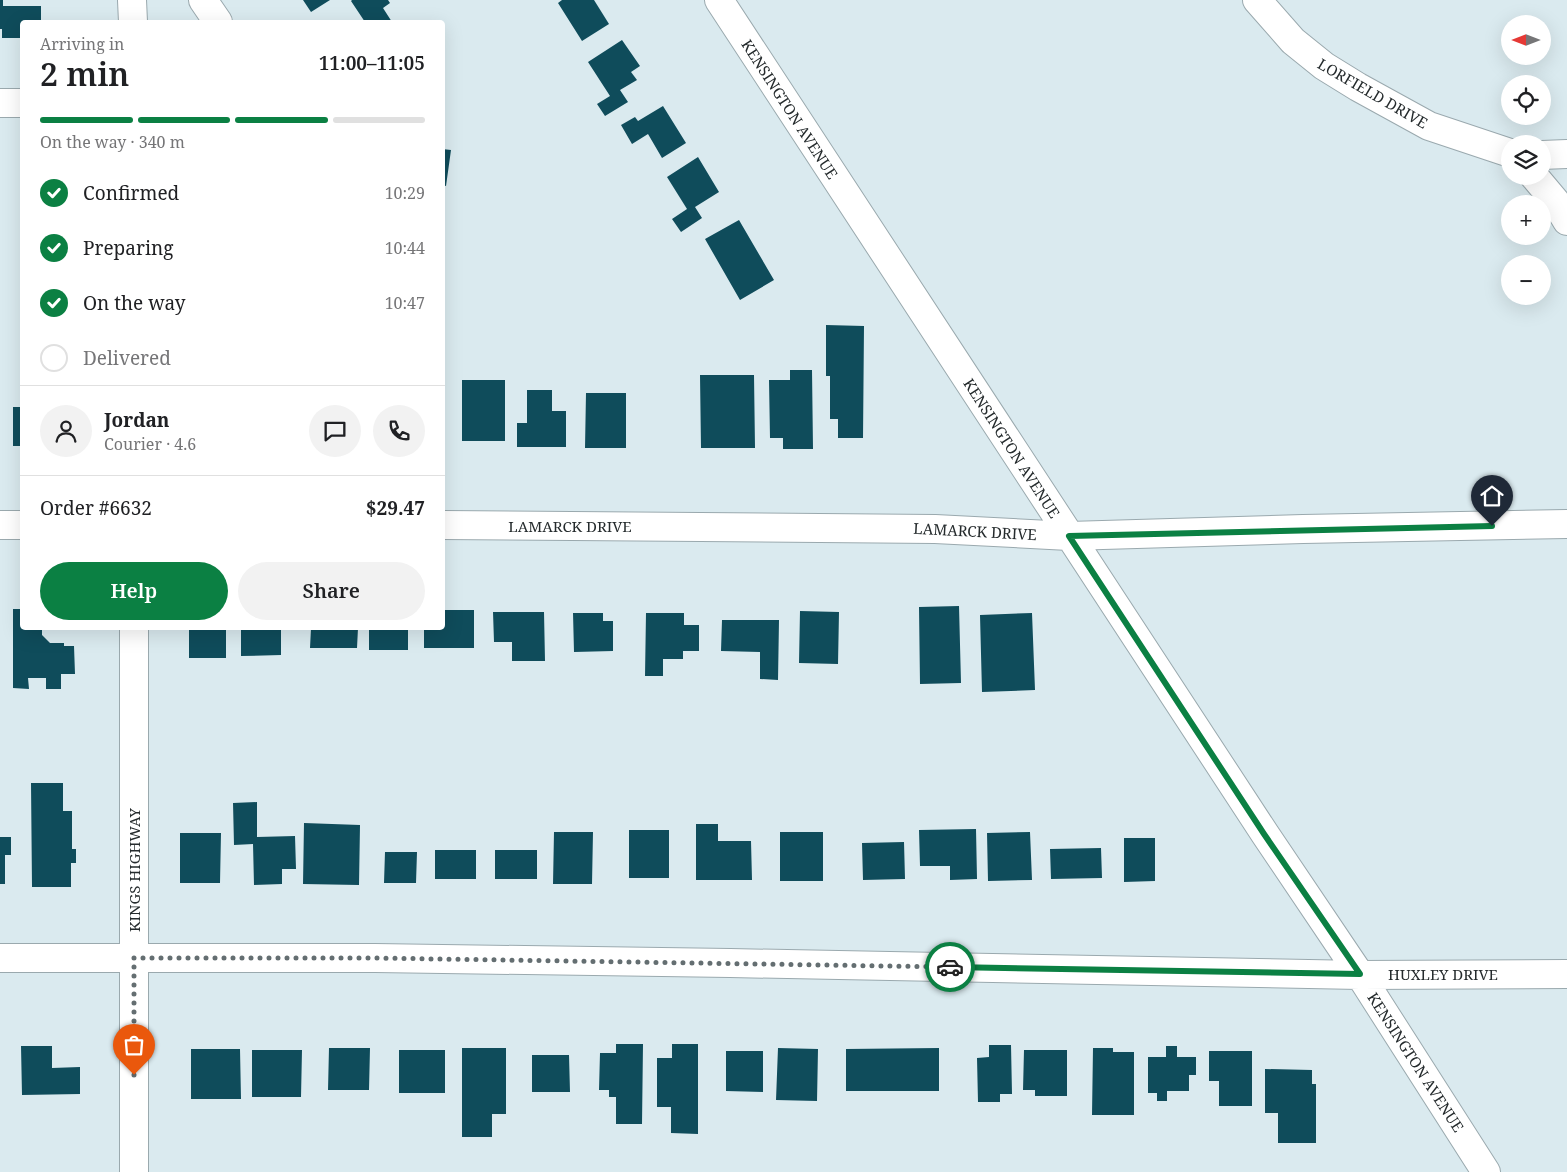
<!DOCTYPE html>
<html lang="en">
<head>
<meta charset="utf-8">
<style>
  :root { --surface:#fff; --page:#f2f2f2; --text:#202124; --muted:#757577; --line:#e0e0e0; --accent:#0b8043 }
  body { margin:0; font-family:"Noto Serif",serif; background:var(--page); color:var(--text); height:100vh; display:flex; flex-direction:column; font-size:19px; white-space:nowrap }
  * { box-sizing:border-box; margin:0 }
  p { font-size:16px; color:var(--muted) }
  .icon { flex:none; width:28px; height:28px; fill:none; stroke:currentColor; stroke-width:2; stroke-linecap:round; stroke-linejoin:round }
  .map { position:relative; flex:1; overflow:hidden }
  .sheet { position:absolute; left:20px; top:20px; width:425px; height:610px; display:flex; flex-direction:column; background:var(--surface); border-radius:5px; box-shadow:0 5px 20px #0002 }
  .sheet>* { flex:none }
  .needle { width:32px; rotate:270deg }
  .tools { position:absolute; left:1501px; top:15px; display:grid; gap:10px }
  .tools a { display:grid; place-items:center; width:50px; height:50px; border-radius:50%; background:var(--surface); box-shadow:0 5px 20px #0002; font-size:25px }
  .pin { position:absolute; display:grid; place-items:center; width:42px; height:42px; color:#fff; margin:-51px -21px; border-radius:50% 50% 50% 0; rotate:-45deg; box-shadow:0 0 5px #0007 }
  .pin .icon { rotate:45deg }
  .courier { position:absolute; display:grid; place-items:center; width:50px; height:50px; margin:-25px; border:4px solid #0b8043; border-radius:50%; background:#fff; color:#222; box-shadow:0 1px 6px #0007 }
  .overview em { font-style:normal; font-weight:600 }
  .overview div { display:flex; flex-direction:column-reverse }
  .overview { display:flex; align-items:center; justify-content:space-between; height:85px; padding:0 20px }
  h1 { font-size:32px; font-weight:600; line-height:38px }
  .bar { display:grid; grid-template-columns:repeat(4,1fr); gap:8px 5px; align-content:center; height:60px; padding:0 20px }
  .bar i { height:6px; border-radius:4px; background:var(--line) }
  .bar .on { background:var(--accent) }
  .bar p { grid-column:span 4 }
  .line { display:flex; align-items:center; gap:12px; padding:0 20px; border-top:1px solid var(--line) }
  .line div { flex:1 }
  .round { display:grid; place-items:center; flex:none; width:52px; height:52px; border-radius:26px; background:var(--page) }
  ol { padding:0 20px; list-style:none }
  li { display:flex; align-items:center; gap:15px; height:55px }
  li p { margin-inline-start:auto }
  li .icon { padding:5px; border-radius:50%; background:var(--accent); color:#fff; stroke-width:4 }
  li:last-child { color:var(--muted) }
  li i { width:28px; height:28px; border:2px solid var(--line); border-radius:50% }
  .primary-button { display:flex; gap:10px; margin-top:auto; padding:10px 20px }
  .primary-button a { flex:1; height:58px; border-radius:30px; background:var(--accent); color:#fff; font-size:20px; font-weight:600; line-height:58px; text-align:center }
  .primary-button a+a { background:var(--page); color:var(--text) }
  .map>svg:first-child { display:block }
  .building { fill:#0f4c5b }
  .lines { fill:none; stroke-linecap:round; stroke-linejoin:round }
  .minor-casing { stroke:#9aa9ae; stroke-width:30 }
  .minor { stroke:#fff; stroke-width:28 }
  .done { stroke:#646e71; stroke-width:5; stroke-dasharray:0 9 }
  .route { stroke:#0b8043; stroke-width:6 }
  .labels { text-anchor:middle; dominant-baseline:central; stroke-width:5; stroke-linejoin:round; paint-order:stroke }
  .street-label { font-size:15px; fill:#252b2d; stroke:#fff }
</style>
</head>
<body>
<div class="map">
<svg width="1567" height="1172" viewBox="0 0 1567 1172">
  <rect width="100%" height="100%" fill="#daeaef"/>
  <path class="building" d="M0,0H3V6H41V22H22V38H2V29H0Z
    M303,0H330L311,12Z
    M352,0H388L390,3L383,8L392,22H365L351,1Z
    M562,0H594L609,24L582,41L558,3Z
    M622,40L640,66L631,72L637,80L620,90L628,102L605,116L597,104L610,96L588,62Z
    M663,106L686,143L662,158L648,134L632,144L621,125L635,117L638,121Z
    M442,149L451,150L446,186L442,185Z
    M698,157L719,192L695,207L702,218L681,232L672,219L687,209L667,177Z
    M739,220L774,280L740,300L705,239Z
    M826,325L864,326L863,438H838V419H830V376H826Z
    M790,370H812L813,449H783V438H770L769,380H790Z
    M700,375H754L755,448H701Z
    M462,380H505V441H462Z
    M527,390H552V411H566V447H517V423H527Z
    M586,393H626V448H585Z
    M13,407H22V446H13Z
    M959,606L961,683L920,684L919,607Z
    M13,609H22V628H42V635L50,643H64V646H74L75,674H61V689H46V678H28L29,689L13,688Z
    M442,610H474V648H424V628H442Z
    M800,611L839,612L838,664L799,663Z
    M493,612H544L545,661H512V642H494Z
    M573,613H603V621H613V651L574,652Z
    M646,613H684V625H699V651H683V659H663V676H645Z
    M1032,613L1035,690L982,692L980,615Z
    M722,620H779L778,680L760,679V652L721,651Z
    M189,628H226V658H189Z
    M241,628H281V655L241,656Z
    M311,628H358L357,648H310Z
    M369,628H408V650H369Z
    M31,783H63V811H72V849H76V863H71V887H32Z
    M257,802V837L295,836L296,869H282V884L254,885L253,844L234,845L233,803Z
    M304,823L360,825L359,885L303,884Z
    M696,824H718V841H751L752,880H696Z
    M976,829L977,879L950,880V866H920L919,830Z
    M629,830H669V878H629Z
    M554,832H593L592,884H553Z
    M780,832H823V881H780Z
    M1030,832L1032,880L988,881L987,833Z
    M180,833H221L220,883H180Z
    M0,837H11V855H5V884H0Z
    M1124,838H1155V881L1124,882Z
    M904,842L905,879L863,880L862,843Z
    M1101,848L1102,878L1051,879L1050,849Z
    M435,850H476V879H435Z
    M495,850H537V879H495Z
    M385,852H417L416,883H384Z
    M616,1044H643L642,1124H616V1097H609V1090H599L600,1053H616Z
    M672,1044H698V1134L671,1133V1107H657V1058H672Z
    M989,1045H1011L1012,1094H1000V1102H978L977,1058L989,1057Z
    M21,1046H52V1068L80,1067V1094L22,1095Z
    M1166,1046H1177V1057H1196V1075H1189V1091H1167V1101H1157V1093H1148V1057H1166Z
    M329,1048H370L369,1090H328Z
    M462,1048H506V1114H492V1137H462Z
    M778,1048L818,1049L817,1101L776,1100Z
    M939,1048V1091H846V1049Z
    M1093,1048H1113V1052H1134V1115H1092Z
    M191,1049H240L241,1099H191Z
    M252,1050H302L301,1097H252Z
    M399,1050H445V1093H399Z
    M1024,1050H1067V1096H1035V1090H1023Z
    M726,1051H763V1092L726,1091Z
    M1209,1051H1252V1106H1219V1081H1209Z
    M532,1055H569L570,1092H532Z
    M1265,1069L1312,1070V1084H1316V1143H1278V1113H1265Z"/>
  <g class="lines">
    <g class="minor-casing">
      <path id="minor" d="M132,0L133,22
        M203,0L218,22
        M719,0L1265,834L1360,975L1486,1172
        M1257,0L1293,41L1324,66L1358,87L1429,126L1510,153
        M0,103H22
        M1542,155L1567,154
        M1534,176L1555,201L1567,221
        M0,525H22
        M442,525L935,529L1069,536L1303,529L1567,524
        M134,628V1172
        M0,958H375L730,963L1360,975L1567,974"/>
    </g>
    <use href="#minor" class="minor"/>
  </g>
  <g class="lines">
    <path class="done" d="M134,1075V958H375L950,967"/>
    <path class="route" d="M950,967L1360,974L1264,834L1069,536L1492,526"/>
  </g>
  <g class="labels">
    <g class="street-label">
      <text transform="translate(1373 93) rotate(30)">LORFIELD DRIVE</text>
      <text transform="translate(790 109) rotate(57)">KENSINGTON AVENUE</text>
      <text transform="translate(1012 448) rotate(57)">KENSINGTON AVENUE</text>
      <text x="570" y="526">LAMARCK DRIVE</text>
      <text transform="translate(975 531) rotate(3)">LAMARCK DRIVE</text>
      <text transform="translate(134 870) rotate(-90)">KINGS HIGHWAY</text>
      <text x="1443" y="974">HUXLEY DRIVE</text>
      <text transform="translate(1416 1062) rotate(57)">KENSINGTON AVENUE</text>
    </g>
  </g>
</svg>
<div class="tools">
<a><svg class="needle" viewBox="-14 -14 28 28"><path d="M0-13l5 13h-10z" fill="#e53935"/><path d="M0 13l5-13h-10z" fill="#757577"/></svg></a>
<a><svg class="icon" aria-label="locate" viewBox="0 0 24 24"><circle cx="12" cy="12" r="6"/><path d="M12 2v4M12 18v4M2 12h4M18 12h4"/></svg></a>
<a><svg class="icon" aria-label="layers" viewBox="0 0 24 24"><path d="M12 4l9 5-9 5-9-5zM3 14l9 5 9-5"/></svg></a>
<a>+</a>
<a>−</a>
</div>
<div class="pin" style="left:134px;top:1075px;background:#ea580c"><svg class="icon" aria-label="bag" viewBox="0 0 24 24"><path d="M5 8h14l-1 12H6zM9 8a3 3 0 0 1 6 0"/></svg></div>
<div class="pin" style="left:1492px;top:526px;background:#1f2937"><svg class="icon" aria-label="home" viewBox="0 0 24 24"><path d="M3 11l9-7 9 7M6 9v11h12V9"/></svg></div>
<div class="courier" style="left:950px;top:967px"><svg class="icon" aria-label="car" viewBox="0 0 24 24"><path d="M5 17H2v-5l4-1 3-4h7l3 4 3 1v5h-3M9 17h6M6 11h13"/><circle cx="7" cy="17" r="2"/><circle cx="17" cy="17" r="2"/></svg></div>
<section class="sheet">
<div class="overview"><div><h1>2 min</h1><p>Arriving in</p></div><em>11:00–11:05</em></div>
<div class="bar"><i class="on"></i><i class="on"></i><i class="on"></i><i></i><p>On the way · 340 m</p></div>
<ol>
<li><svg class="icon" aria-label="check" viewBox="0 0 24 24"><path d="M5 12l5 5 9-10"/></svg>Confirmed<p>10:29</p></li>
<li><svg class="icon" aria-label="check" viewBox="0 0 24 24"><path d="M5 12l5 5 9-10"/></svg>Preparing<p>10:44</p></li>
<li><svg class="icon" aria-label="check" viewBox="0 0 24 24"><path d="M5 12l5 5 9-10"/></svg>On the way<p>10:47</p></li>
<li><i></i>Delivered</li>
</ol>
<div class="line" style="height:90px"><a class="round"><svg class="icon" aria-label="person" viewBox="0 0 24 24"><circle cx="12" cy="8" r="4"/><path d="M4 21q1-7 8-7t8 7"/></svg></a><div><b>Jordan</b><p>Courier · 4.6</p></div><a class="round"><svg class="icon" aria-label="chat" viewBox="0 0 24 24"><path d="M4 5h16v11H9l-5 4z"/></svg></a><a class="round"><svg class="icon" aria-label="phone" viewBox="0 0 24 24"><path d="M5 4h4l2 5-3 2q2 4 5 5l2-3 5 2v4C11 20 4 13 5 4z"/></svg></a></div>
<div class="line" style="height:65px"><div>Order #6632</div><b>$29.47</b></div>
<div class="primary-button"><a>Help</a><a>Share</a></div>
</section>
</div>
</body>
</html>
